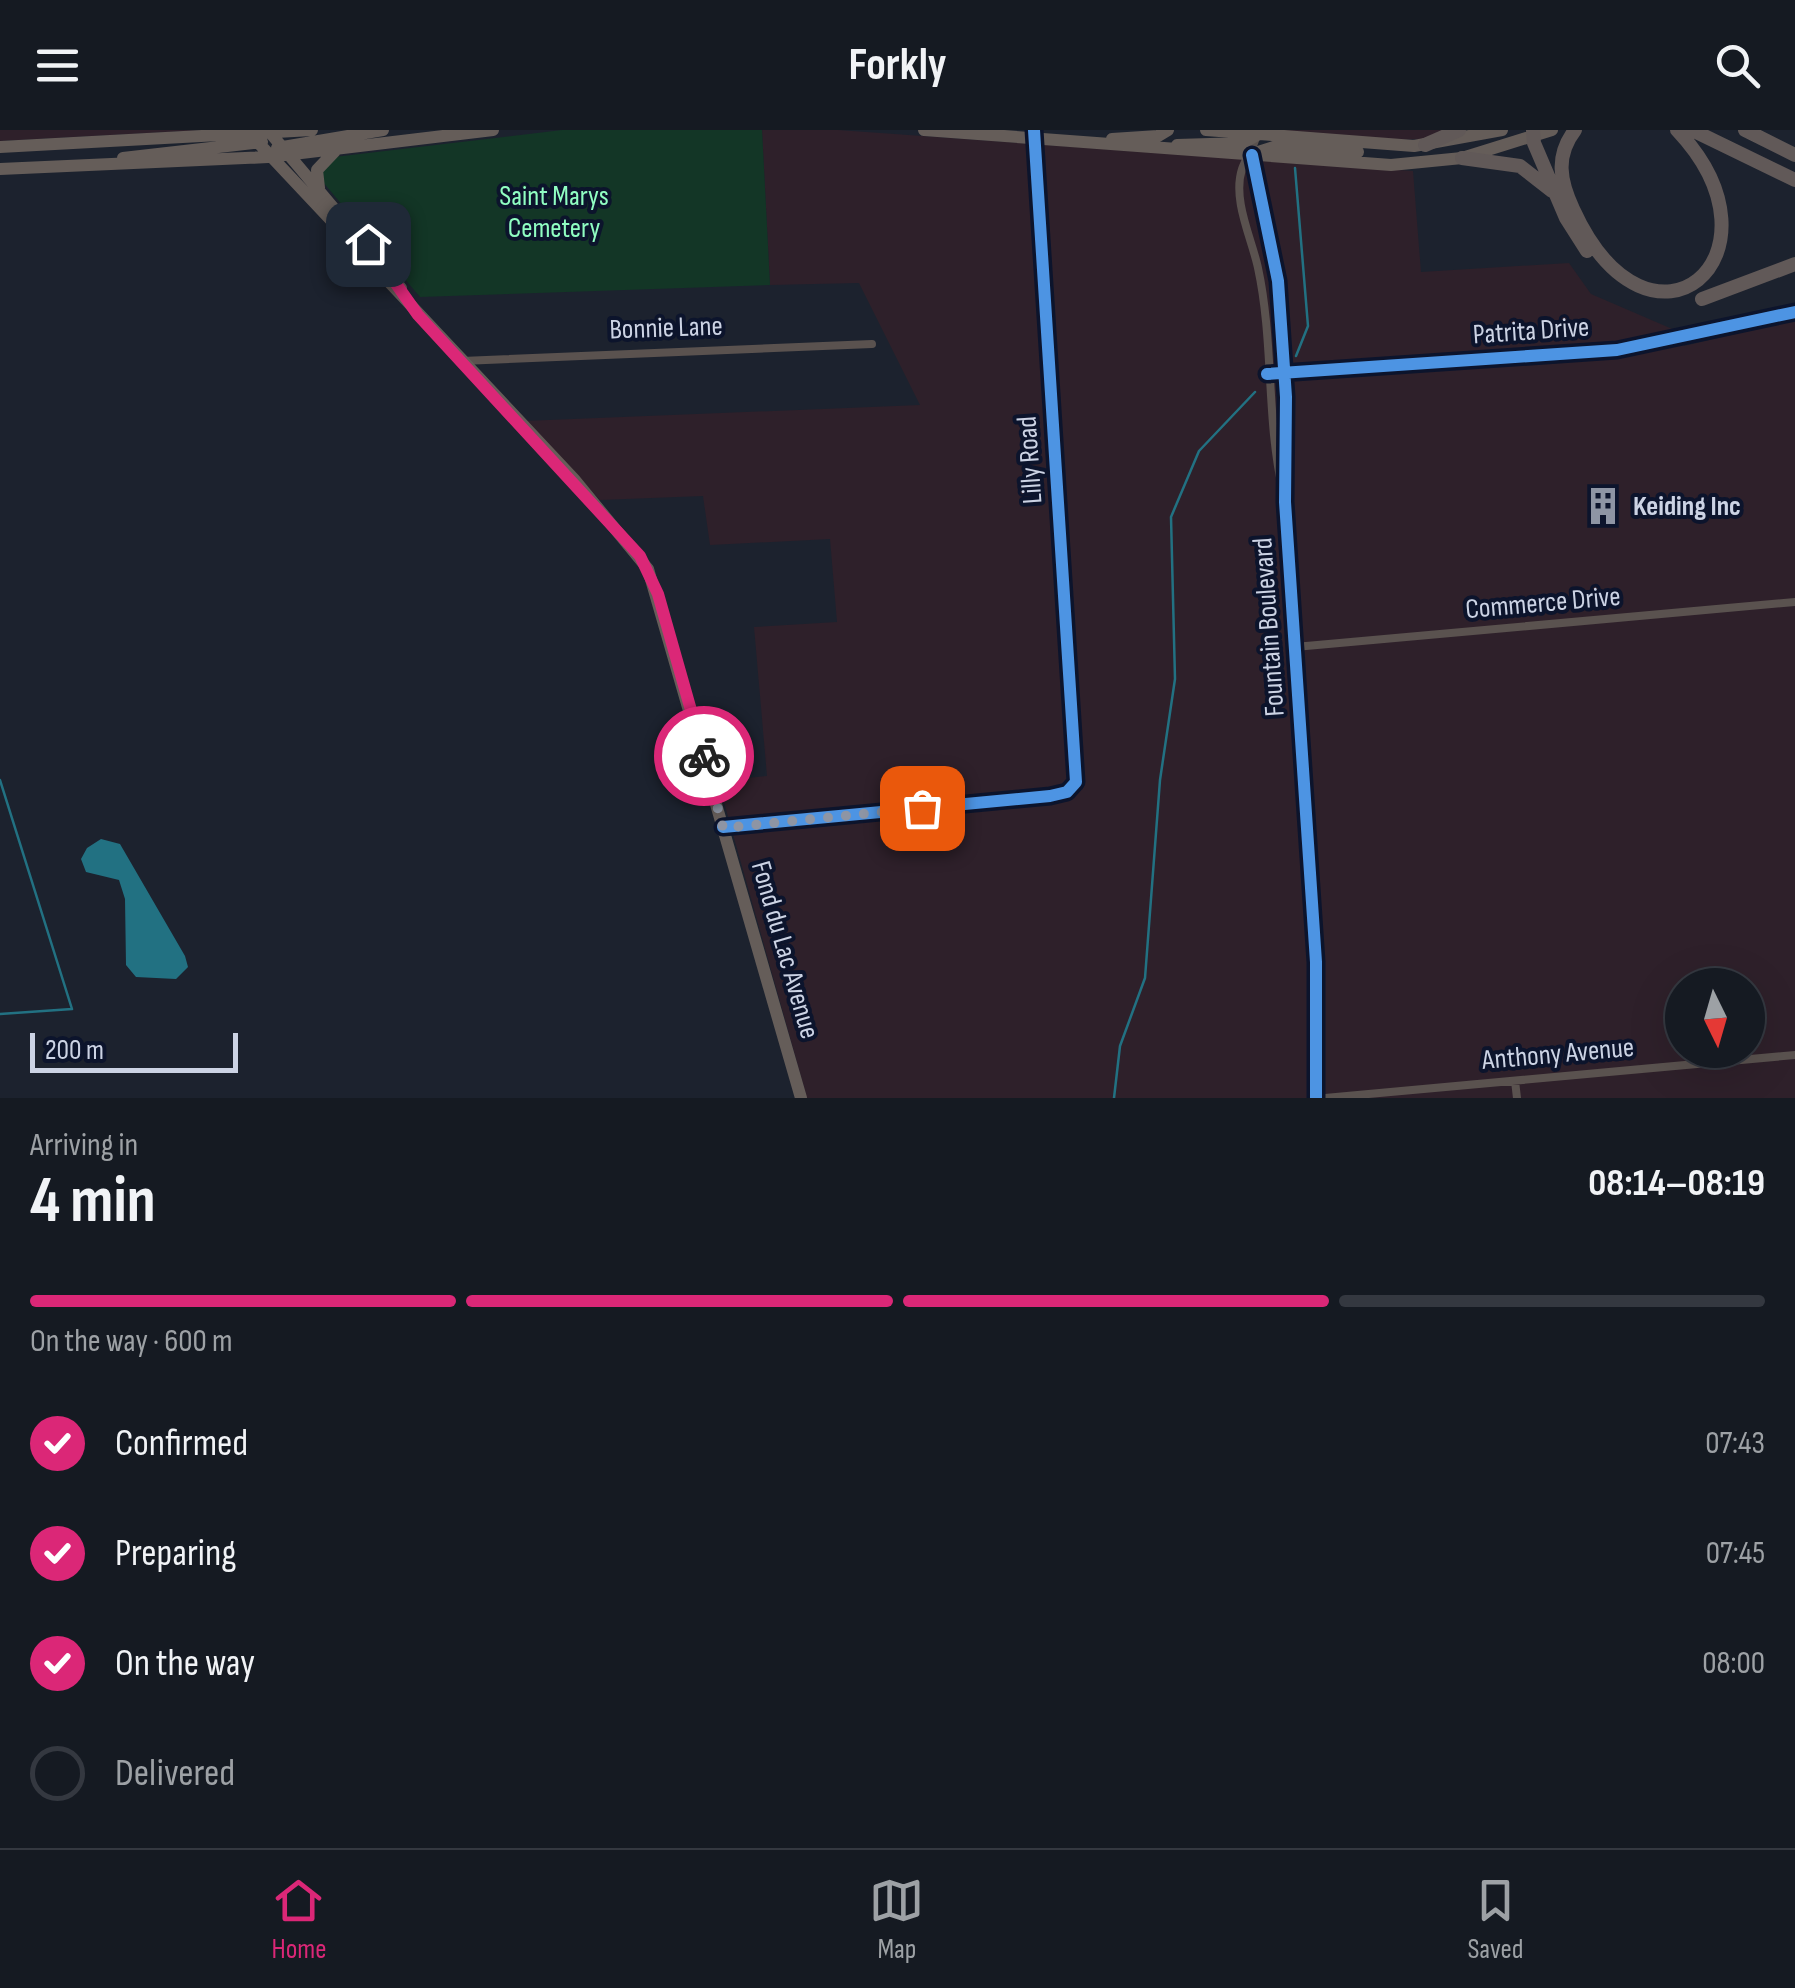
<!DOCTYPE html>
<html lang="en">
<head>
<meta charset="utf-8">
<style>
  :root { --surface:#151a22; --page:#1e232a; --text:#f1f3f6; --muted:#9da1a5; --line:#343840; --accent:#db2777 }
  body { margin:0; font-family:"Sofia Sans Condensed",sans-serif; background:var(--page); color:var(--text); height:100vh; display:flex; flex-direction:column; font-size:38px; white-space:nowrap }
  * { box-sizing:border-box; margin:0 }
  p { font-size:32px; color:var(--muted) }
  .icon { flex:none; width:55px; height:55px; fill:none; stroke:currentColor; stroke-width:2; stroke-linecap:round; stroke-linejoin:round }
  .map { position:relative; height:968px; overflow:hidden }
  .panel { display:flex; flex-direction:column; background:var(--surface); flex:1 }
  .panel>* { flex:none }
  .needle { width:65px; rotate:175deg }
  .buttons { position:absolute; left:1665px; top:838px; display:grid; gap:20px }
  .buttons a { display:grid; place-items:center; width:100px; height:100px; border-radius:50%; background:var(--surface); box-shadow:0 10px 40px #0002,0 0 0 2px var(--line); font-size:50px }
  .scale { position:absolute; left:30px; bottom:25px; width:208px; box-sizing:border-box; padding-left:10px; border:5px solid #ccd3e4; border-top:0; font-size:28px; line-height:35px; white-space:nowrap; color:#ccd3e4; -webkit-text-stroke:8px #0c142c; paint-order:stroke }
  .pin { position:absolute; display:grid; place-items:center; width:85px; height:85px; color:#fff; margin:-42px; border-radius:20px; box-shadow:0 5px 15px #0006 }
  .courier { position:absolute; display:grid; place-items:center; width:100px; height:100px; margin:-50px; border:8px solid #db2777; border-radius:50%; background:#fff; color:#222; box-shadow:0 2px 12px #0007 }
  .headline em { font-style:normal; font-weight:700 }
  .headline div { display:flex; flex-direction:column-reverse }
  .headline { display:flex; align-items:center; justify-content:space-between; height:170px; padding:0 30px }
  h1 { font-size:65px; font-weight:700; line-height:75px }
  .bar { display:grid; grid-template-columns:repeat(4,1fr); gap:15px 10px; align-content:center; height:120px; padding:0 30px }
  .bar i { height:12px; border-radius:8px; background:var(--line) }
  .bar .selected { background:var(--accent) }
  .bar p { grid-column:span 4 }
  ol { padding:0 30px; list-style:none }
  li { display:flex; align-items:center; gap:30px; height:110px }
  li p { margin-inline-start:auto }
  li .icon { padding:10px; border-radius:50%; background:var(--accent); color:#fff; stroke-width:4 }
  li:last-child { color:var(--muted) }
  li i { width:55px; height:55px; border:5px solid var(--line); border-radius:50% }
  header { display:flex; justify-content:space-between; align-items:center; height:130px; padding:0 30px; background:var(--surface); font-size:45px; font-weight:700 }
  .tab-bar { display:flex; justify-content:space-around; align-items:center; height:140px; border-top:2px solid var(--line); background:var(--surface); font-size:28px; color:var(--muted) }
  .tab-bar a { display:grid; justify-items:center; gap:5px }
  .tab-bar .selected { color:var(--accent) }
  .map>svg:first-child { display:block }
  .industrial { fill:#2e202a; fill-rule:evenodd }
  .green { fill:#133626 }
  .water { fill:#227182 }
  .lines { fill:none; stroke-linecap:round; stroke-linejoin:round }
  .stream { stroke:#227182; stroke-width:2.5 }
  .minor { stroke:#5a524f; stroke-width:8 }
  .primary { stroke:#655d59; stroke-width:12 }
  .motorway { stroke:#615958; stroke-width:14 }
  .cycleway-casing { stroke:#0c142c; stroke-width:19 }
  .cycleway { stroke:#4d94e3; stroke-width:12 }
  .done { stroke:#8e95a4; stroke-width:10; stroke-dasharray:0 18 }
  .route { stroke:#db2777; stroke-width:12 }
  .labels { text-anchor:middle; dominant-baseline:central; stroke-width:8; stroke-linejoin:round; paint-order:stroke }
  .park-label { font-size:28px; fill:#90fec2; stroke:#0c142c }
  .street-label { font-size:28px; fill:#ccd3e4; stroke:#0c142c }
  .poi-label { font-size:28px; font-weight:bold; fill:#ccd3e4; stroke:#0c142c; text-anchor:start }
</style>
</head>
<body>
<header><svg class="icon" aria-label="menu" viewBox="0 0 24 24"><path d="M4 6h16M4 12h16M4 18h16"/></svg>Forkly<svg class="icon" aria-label="search" viewBox="0 0 24 24"><circle cx="10" cy="10" r="6"/><path d="M15 15l6 6"/></svg></header>
<div class="map">
<svg width="1795" height="968" viewBox="0 0 1795 968">
  <rect width="100%" height="100%" fill="#1c222e"/>
  <path class="industrial" d="M0,0H205L0,11Z
    M762,0H838L1413,41L1421,142L1569,133L1591,164L1677,201L1684,216L1795,190V968H807L718,651L767,646L754,497L837,492L830,409L710,415L703,366L600,370L524,291L920,275L859,153L770,155ZM1682,855H1748V920H1682Z
    M1274,0H1451L1425,9L1388,10Z"/>
  <path class="green" d="M562,0H762L770,155L420,167L322,51L324,35L334,27Z"/>
  <path class="water" d="M101,709L120,714L185,826L188,837L176,849L136,847L126,835L125,769L119,750L86,742L81,729L87,718Z"/>
  <g class="lines">
    <path class="stream" d="M1295,38L1308,196L1296,226
      M0,650L72,879L0,884
      M1114,968L1120,916L1145,848L1160,650L1175,549L1171,387L1199,321L1255,262"/>
    <path class="minor" d="M1257,4C1254,18 1246,27 1242,39C1232,70 1252,109 1258,138C1274,212 1266,289 1283,362
      M1252,25L1278,151L1286,267L1285,372L1316,832V968
      M462,231L872,214
      M1267,244L1617,220L1795,182
      M1295,517L1795,472
      M723,697L1050,666L1067,662L1076,652L1034,0
      M1515,951L1517,968
      M1325,968L1795,925"/>
    <path class="primary" d="M924,0L1391,35L1462,28L1552,0
      M1206,0L1414,16L1502,0
      M272,5L401,158
      M252,6L574,349L648,439L801,968
      M1112,9L1158,6L1168,0
      M1177,15L1243,13L1257,5
      M0,17L312,0
      M277,18L383,0
      M1255,23L1274,17L1358,22
      M123,28L262,12
      M0,39L268,27L493,0
      M319,58L317,40L335,21"/>
    <path class="motorway" d="M1533,0L1534,13L1566,88L1587,121
      M1575,0C1555,26 1560,51 1573,79C1650,248 1795,125 1677,0
      M1692,0L1795,50
      M1745,0L1795,25
      M1425,15L1459,0
      M1462,28L1520,36L1552,61
      M1702,169L1795,134"/>
    <g class="cycleway-casing">
      <path id="cycleway" d="M1252,25L1278,151L1286,267L1285,372L1316,832V968
        M1267,244L1617,220L1795,182
        M723,697L1050,666L1067,662L1076,652L1034,0"/>
    </g>
    <use href="#cycleway" class="cycleway"/>
  </g>
  <g class="lines">
    <path class="done" d="M704,626L723,698L922,678"/>
    <path class="route" d="M368,114L418,185L640,426L658,464L704,626"/>
  </g>
  <defs>
    <g id="building-bare" transform="scale(3)"><path d="M-4-6H4V6H1V3H-1V6H-4ZM-2.5-4.3h1.7v1.8h-1.7ZM.8-4.3h1.7v1.8H.8ZM-2.5-1h1.7V.8h-1.7ZM.8-1h1.7V.8H.8Z" fill="#8e95a4" stroke="#0c142c" stroke-width="2.5" paint-order="stroke"/></g>
  </defs>
  <g fill-rule="evenodd">
    <use href="#building-bare" x="1603" y="376"/>
  </g>
  <g class="labels">
    <g class="park-label">
      <text x="554" y="66">Saint Marys<tspan x="554" dy="32">Cemetery</tspan></text>
    </g>
    <g class="street-label">
      <text transform="translate(666 198) rotate(-2)">Bonnie Lane</text>
      <text transform="translate(1531 201) rotate(-4)">Patrita Drive</text>
      <text transform="translate(1030 330) rotate(-94)">Lilly Road</text>
      <text transform="translate(1543 473) rotate(-5)">Commerce Drive</text>
      <text transform="translate(1269 497) rotate(-94)">Fountain Boulevard</text>
      <text transform="translate(785 820) rotate(74)">Fond du Lac Avenue</text>
      <text transform="translate(1558 924) rotate(-5)">Anthony Avenue</text>
    </g>
    <g class="poi-label">
      <text x="1633" y="376">Keiding Inc</text>
    </g>
  </g>
</svg>
<div class="buttons">
<a><svg class="needle" viewBox="-14 -14 28 28"><path d="M0-13l5 13h-10z" fill="#e53935"/><path d="M0 13l5-13h-10z" fill="#9da1a5"/></svg></a>
</div>
<div class="scale">200 m</div>
<div class="pin" style="left:922px;top:678px;background:#ea580c"><svg class="icon" aria-label="bag" viewBox="0 0 24 24"><path d="M5 8h14l-1 12H6zM9 8a3 3 0 0 1 6 0"/></svg></div>
<div class="pin" style="left:368px;top:114px;background:#1f2937"><svg class="icon" aria-label="home" viewBox="0 0 24 24"><path d="M3 11l9-7 9 7M6 9v11h12V9"/></svg></div>
<div class="courier" style="left:704px;top:626px"><svg class="icon" aria-label="bike" viewBox="0 0 24 24"><circle cx="6" cy="16" r="4"/><circle cx="18" cy="16" r="4"/><path d="M6 16l4-8h5l3 8M10 8l3 8H6M13 5h3"/></svg></div>
</div>
<section class="panel">
<div class="headline"><div><h1>4 min</h1><p>Arriving in</p></div><em>08:14–08:19</em></div>
<div class="bar"><i class="selected"></i><i class="selected"></i><i class="selected"></i><i></i><p>On the way · 600 m</p></div>
<ol>
<li><svg class="icon" aria-label="check" viewBox="0 0 24 24"><path d="M5 12l5 5 9-10"/></svg>Confirmed<p>07:43</p></li>
<li><svg class="icon" aria-label="check" viewBox="0 0 24 24"><path d="M5 12l5 5 9-10"/></svg>Preparing<p>07:45</p></li>
<li><svg class="icon" aria-label="check" viewBox="0 0 24 24"><path d="M5 12l5 5 9-10"/></svg>On the way<p>08:00</p></li>
<li><i></i>Delivered</li>
</ol>
</section>
<nav class="tab-bar">
<a class="selected"><svg class="icon" aria-label="home" viewBox="0 0 24 24"><path d="M3 11l9-7 9 7M6 9v11h12V9"/></svg>Home</a>
<a><svg class="icon" aria-label="map" viewBox="0 0 24 24"><path d="M3 6l6-2 6 2 6-2v14l-6 2-6-2-6 2zM9 4v14M15 6v14"/></svg>Map</a>
<a><svg class="icon" aria-label="saved" viewBox="0 0 24 24"><path d="M7 4h10v16l-5-4-5 4z"/></svg>Saved</a>
</nav>
</body>
</html>
